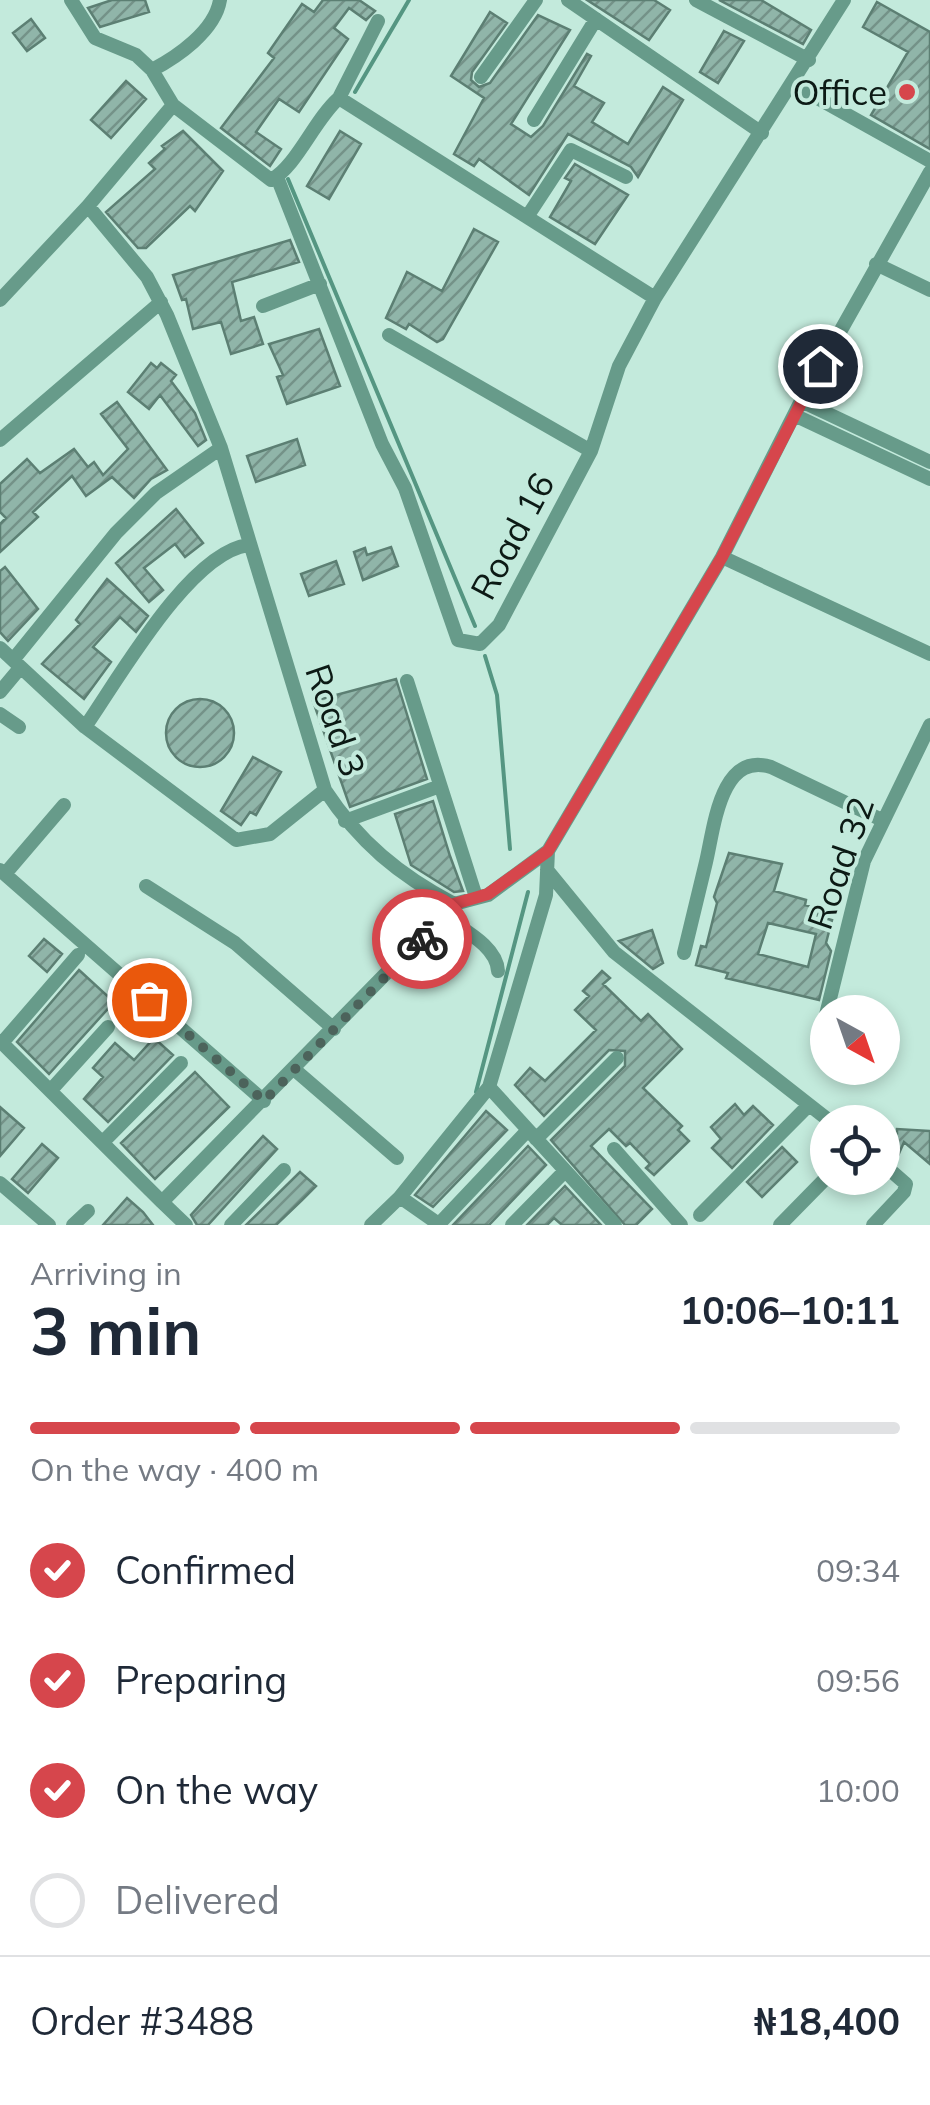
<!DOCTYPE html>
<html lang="en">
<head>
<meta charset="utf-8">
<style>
  :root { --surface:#fff; --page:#f6f6f7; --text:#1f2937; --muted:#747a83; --line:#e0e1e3; --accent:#d6464c }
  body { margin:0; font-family:Mulish,sans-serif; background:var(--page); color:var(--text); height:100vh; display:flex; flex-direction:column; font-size:38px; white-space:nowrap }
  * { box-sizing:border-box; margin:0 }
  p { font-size:32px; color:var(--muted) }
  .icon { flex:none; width:55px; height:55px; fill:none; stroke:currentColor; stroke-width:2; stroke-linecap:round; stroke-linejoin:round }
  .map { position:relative; height:1225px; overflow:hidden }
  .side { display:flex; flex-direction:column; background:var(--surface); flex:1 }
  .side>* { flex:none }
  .needle { width:65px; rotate:140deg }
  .controls { position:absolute; left:810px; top:995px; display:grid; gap:20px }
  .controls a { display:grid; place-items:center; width:90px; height:90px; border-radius:50%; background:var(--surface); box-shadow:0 5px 15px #0003; font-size:50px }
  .pin { position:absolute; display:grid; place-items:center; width:85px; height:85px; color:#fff; margin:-42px; border:5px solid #fff; border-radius:50%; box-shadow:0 2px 10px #0007 }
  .courier { position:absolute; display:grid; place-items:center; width:100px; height:100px; margin:-50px; border:8px solid #d6464c; border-radius:50%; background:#fff; color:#222; box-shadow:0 2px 12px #0007 }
  .summary em { font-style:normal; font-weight:700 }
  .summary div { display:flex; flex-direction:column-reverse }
  .summary { display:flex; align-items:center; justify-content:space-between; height:170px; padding:0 30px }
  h1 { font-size:65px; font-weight:700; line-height:75px }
  .bar { display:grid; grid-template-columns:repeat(4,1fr); gap:15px 10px; align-content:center; height:120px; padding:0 30px }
  .bar i { height:12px; border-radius:8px; background:var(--line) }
  .bar .active { background:var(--accent) }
  .bar p { grid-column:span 4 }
  .line { display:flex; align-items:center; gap:25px; padding:0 30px; border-top:2px solid var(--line) }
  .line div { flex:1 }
  ol { padding:0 30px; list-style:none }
  li { display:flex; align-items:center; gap:30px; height:110px }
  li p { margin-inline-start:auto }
  li .icon { padding:10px; border-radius:50%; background:var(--accent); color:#fff; stroke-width:4 }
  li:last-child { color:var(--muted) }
  li i { width:55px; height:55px; border:5px solid var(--line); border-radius:50% }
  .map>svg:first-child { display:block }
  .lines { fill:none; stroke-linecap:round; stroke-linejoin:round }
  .stream { stroke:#559682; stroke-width:4 }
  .building { fill:url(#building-hatch); stroke:#5c7f73; stroke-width:2.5; fill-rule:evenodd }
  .minor { stroke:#679b8a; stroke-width:14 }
  .done { stroke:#4c635b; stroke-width:10; stroke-dasharray:0 18 }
  .route { stroke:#d6464c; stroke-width:12 }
  .poi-dot { fill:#d6464c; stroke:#c3eadc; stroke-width:4 }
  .labels { text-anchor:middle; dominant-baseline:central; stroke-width:8; stroke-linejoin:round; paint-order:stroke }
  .poi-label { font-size:35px; fill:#0c1a15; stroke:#c3eadc; text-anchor:end }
  .street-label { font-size:35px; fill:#0c1a15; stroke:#c3eadc }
</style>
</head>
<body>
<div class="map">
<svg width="930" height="1225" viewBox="0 0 930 1225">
  <defs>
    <pattern id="building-hatch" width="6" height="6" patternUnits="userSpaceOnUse" patternTransform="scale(2.5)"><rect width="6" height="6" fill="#90b5a9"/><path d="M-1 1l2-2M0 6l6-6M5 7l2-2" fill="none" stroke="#749288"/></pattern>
  </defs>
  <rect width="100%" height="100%" fill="#c3eadc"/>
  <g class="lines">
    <path class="stream" d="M355,92L409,0
      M288,179L475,626
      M485,656L497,695L510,849
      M476,1092L528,892"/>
  </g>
  <path class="building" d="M112,0H145L149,12L100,27L88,8Z
    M323,0H359L375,11L366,20L349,8L334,28L348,39L299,112L279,99L256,132L281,149L270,166L221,128L274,58L268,53L302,4L314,12Z
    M587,0H654L670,10L649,40Z
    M719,0H761L811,30L803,44Z
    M877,2L930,32V149L871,115L908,52L863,27Z
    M490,12L507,23L472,72L471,80L479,87L490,83L538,15L570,30L511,124L531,137L543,126L587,54L591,56L574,86L604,103L592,122L628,144L663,87L683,100L638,177L631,167L568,134L529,195L479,159L474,166L454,154L484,98L451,76Z
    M31,19L45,38L27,51L13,33Z
    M724,31L744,41L718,83L700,72Z
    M126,81L146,99L111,138L91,120Z
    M183,131L223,171L195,211L190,206L146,248H138L106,212L155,169L149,163L165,149L162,146Z
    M340,131L361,144L329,199L307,186Z
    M575,164L628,195L595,244L550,217L571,181L565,178Z
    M474,229L498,242L443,339L437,342L409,324L406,329L386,318L407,272L442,291Z
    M290,240L299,262L232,282L241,321L254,317L263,344L231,354L221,322L193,329L186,299L182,300L173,275Z
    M319,329L340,386L287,404L277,377L283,375L269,344Z
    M151,363L157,368L161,363L176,375L171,381L195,413L206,440L198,446L160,395L149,409L128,392Z
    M117,402L167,470L151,479L134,498L112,477L86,496L72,476L33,512L38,517L0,552V524L6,518L0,512V484L27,459L40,473L74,449L88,467L94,462L103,475L128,449L101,414Z
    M297,439L305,465L256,482L247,456Z
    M176,509L203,543L185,557L175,544L144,568L163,590L149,602L116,563Z
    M391,547L398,566L363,580L354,552L365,548L367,555Z
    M336,561L344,584L309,596L301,574Z
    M5,567L38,609L8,641L0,632V571Z
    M107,579L148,616L136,632L120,617L93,647L111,662L84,699L42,664L80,624L76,620Z
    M396,679L427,779L350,807L313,701Z
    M166 733a34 34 0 1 1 68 0a34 34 0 1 1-68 0Z
    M253,757L281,772L256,815L250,812L241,825L221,811Z
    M433,801L450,856L463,891L454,892L411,865L395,814Z
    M729,853L782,864L774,891L806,900L805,905L820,909L818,916L832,920L826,943L831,951L819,1000L726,978L728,973L696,965L701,946L706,947L717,903L714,897ZM768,923L816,934L808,967L758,954Z
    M652,930L663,963L653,969L619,941Z
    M44,939L62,954L47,972L29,956Z
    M79,970L114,1002L49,1074L17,1042Z
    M602,971L610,978L603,984L641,1021L648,1014L682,1049L643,1088L682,1126L678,1130L689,1141L654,1175L646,1168L650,1164L630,1143L626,1146L609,1129L591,1146L652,1209L636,1225H625L551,1140L625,1066V1051L609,1050L544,1116L515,1085L530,1068L545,1081L596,1030L575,1010L589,996L583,991Z
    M154,1038L173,1055L108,1122L84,1099L103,1077L93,1068L115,1043L134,1060Z
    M195,1072L229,1107L155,1179L121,1143Z
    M735,1104L744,1115L753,1106L773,1125L732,1168L712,1148L721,1139L711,1127Z
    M0,1107L24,1128L0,1156Z
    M486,1111L507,1130L433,1207L415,1195Z
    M882,1128L897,1133V1129L930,1131V1164L904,1142L897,1158V1146L882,1144Z
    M263,1136L277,1149L208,1225H197L191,1215Z
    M42,1144L58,1158L28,1193L12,1179Z
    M528,1146L546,1165L489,1225H453Z
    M782,1147L797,1162L762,1197L747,1182Z
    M300,1172L316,1186L302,1200L276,1225H246Z
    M565,1186L601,1225H562L554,1218L547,1225H527Z
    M127,1198L143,1212L153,1225H103Z"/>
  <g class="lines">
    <path class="minor" d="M71,0L95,38L136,55L152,70L173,105L271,180C297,166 314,120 339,98L655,298
      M568,0L762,133
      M696,0L809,60
      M152,70C177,57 215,31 220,0
      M481,77L536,0
      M794,85L930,161
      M339,98L378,21
      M173,105L88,206L147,277L167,315L221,448L325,790C359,842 399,875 454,904L488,895L548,851L722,557L801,401L930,172
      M534,120L596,19
      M277,177L382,444L405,488L458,640L480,644L499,625L591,451L619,366L655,298L844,0
      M527,217L571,150L626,177
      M876,264L930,290
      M0,300L88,206
      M263,306L320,284
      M389,335L591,451
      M801,401L930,462
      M794,415L930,479
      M0,440L161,302
      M722,557L930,654
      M0,648L85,727L236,840L270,834L325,790
      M13,660L116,533L156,493L221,448
      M407,681L476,897
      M0,692L20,668
      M0,714L19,727
      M85,727C118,680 189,553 248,545
      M345,821L440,786
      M0,870L264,1101
      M547,870L614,952L831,1122
      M5,874L64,805
      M146,886L235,943L334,1029
      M444,916C463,930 497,946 498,971
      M684,953C691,923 699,892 706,862C714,829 720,751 771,767L882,820
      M823,1027L864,861L930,725
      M0,1041L162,1202
      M2,1043L78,955
      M295,1070L397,1158
      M489,1087L615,1225
      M51,1090L108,1027
      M536,1139L617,1058
      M103,1142L181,1063
      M614,1149L681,1225
      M0,1183L49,1225
      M700,1215L807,1107
      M439,1224L528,1130
      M73,1225L88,1211
      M186,1225L162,1202L454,904
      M231,1225L284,1170
      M371,1225L400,1197
      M440,1225L400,1197L489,1087L546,895L548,851
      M512,1225L565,1171
      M780,1225L828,1176
      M873,1225L904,1192L906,1184L882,1163"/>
  </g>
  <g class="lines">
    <path class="done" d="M149,1000L264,1101L422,939"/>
    <path class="route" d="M422,939L454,904L488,894L548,851L722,557L820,366"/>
  </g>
  <circle class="poi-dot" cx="907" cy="92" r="10"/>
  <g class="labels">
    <g class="poi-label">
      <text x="887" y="92">Office</text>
    </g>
    <g class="street-label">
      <text transform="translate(512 536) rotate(-62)">Road 16</text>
      <text transform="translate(336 720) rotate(71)">Road 3</text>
      <text transform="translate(840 863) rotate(-71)">Road 32</text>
    </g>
  </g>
</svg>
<div class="controls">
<a><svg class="needle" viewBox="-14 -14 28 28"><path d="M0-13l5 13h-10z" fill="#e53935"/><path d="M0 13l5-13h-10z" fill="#747a83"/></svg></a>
<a><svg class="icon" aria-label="locate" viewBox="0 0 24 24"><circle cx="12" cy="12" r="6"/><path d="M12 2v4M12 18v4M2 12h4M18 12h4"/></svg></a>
</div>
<div class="pin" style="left:149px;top:1000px;background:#ea580c"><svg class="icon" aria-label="bag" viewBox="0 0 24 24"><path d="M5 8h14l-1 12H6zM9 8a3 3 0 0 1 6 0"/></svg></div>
<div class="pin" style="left:820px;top:366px;background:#1f2937"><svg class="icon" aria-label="home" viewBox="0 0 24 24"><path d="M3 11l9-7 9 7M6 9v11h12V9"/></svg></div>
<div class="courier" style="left:422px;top:939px"><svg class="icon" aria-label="bike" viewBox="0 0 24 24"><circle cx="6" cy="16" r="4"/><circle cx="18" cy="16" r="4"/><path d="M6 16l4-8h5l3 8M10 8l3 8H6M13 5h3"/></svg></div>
</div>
<section class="side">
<div class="summary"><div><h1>3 min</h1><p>Arriving in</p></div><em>10:06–10:11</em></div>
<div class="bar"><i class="active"></i><i class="active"></i><i class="active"></i><i></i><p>On the way · 400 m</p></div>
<ol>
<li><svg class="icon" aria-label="check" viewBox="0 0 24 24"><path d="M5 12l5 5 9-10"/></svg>Confirmed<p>09:34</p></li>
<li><svg class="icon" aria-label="check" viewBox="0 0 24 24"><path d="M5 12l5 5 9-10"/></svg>Preparing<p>09:56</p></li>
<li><svg class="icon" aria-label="check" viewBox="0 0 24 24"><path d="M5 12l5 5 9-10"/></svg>On the way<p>10:00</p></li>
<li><i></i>Delivered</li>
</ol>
<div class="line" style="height:130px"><div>Order #3488</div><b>₦18,400</b></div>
</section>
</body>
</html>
